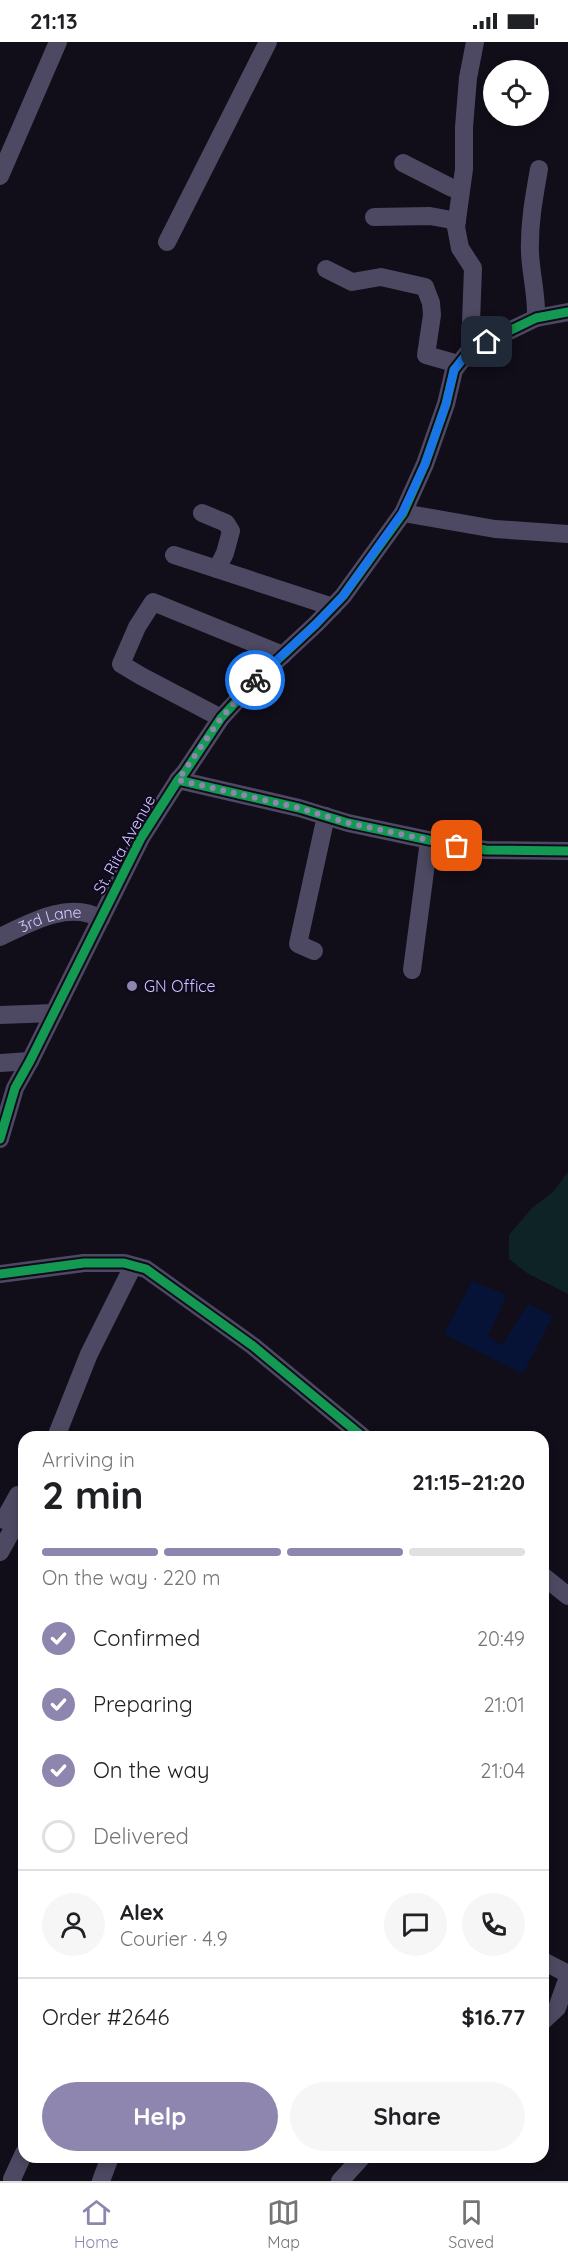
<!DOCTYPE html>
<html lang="en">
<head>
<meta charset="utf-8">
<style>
  :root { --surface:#fff; --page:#f6f6f6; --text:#202124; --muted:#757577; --line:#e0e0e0; --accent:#8e86ae }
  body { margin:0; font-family:Quicksand,sans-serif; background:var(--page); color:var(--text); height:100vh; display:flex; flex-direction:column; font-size:22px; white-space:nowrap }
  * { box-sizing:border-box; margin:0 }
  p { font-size:20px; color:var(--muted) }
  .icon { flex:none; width:33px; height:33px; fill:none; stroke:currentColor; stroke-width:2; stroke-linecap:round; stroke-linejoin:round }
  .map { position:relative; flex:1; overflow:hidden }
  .panel { position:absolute; left:18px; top:1389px; width:531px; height:732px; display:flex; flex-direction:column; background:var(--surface); border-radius:18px; box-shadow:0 3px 9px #0003 }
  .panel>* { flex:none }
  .controls { position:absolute; left:483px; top:18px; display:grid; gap:12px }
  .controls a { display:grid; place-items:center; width:66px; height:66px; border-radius:50%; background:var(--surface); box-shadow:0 3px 9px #0003; font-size:30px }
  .pin { position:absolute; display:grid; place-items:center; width:51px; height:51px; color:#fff; margin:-26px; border-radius:12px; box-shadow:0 3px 9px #0006 }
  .courier { position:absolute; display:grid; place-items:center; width:60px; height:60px; margin:-30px; border:4px solid #1a73e8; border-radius:50%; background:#fff; color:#222; box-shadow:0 2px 8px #0007 }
  .headline em { font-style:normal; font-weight:800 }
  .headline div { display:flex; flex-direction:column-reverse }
  .headline { display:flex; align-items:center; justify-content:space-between; height:102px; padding:0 24px }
  h1 { font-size:39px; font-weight:800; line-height:45px }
  .bar { display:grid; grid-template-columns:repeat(4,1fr); gap:9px 6px; align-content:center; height:72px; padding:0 24px }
  .bar i { height:8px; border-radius:4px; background:var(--line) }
  .bar .on { background:var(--accent) }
  .bar p { grid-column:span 4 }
  .line { display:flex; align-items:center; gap:15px; padding:0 24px; border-top:2px solid var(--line) }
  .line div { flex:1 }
  .round { display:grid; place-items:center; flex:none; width:63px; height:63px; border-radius:32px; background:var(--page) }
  ol { padding:0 24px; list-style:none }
  li { display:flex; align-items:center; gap:18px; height:66px }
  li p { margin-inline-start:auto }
  li .icon { padding:6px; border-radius:50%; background:var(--accent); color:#fff; stroke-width:4 }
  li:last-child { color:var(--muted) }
  li i { width:33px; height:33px; border:3px solid var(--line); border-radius:50% }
  .button { display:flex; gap:12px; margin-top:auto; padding:12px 24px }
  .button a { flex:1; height:69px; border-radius:36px; background:var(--accent); color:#fff; font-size:24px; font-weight:800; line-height:69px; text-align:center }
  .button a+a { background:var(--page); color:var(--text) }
  .status { display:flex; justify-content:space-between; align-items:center; height:42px; padding:0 30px; background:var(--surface); direction:ltr }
  .status svg { height:16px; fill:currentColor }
  .dock { display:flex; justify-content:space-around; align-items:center; height:84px; border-top:2px solid var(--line); background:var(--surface); font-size:16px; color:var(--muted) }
  .dock a { display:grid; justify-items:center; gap:3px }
  .dock .on { color:var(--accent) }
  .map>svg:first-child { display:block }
  .green { fill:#0e2325 }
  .water { fill:#061337 }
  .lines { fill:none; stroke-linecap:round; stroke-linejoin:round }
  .minor { stroke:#4d4962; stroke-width:18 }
  .cycleway-casing { stroke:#0f0a1d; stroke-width:13 }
  .cycleway { stroke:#139951; stroke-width:9 }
  .done { stroke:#8e86ae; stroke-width:6; stroke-dasharray:0 10.8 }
  .route { stroke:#1a73e8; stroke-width:8 }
  .poi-dot { fill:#8e86ae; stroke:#0f0a1d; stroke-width:2 }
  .labels { text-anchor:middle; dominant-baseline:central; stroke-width:4.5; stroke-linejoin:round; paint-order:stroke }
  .street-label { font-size:16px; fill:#d2c6ff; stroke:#0f0a1d }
  .poi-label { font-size:16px; fill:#d2c6ff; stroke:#0f0a1d; text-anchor:start }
</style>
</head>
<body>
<div class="status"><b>21:13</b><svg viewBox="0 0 49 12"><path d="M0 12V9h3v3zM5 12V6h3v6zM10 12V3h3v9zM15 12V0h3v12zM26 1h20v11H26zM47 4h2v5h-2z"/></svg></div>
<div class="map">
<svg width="568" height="2139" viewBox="0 0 568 2139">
  <rect width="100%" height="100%" fill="#110e19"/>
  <path class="green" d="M568,1130V1252L527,1231L509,1217V1193L532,1166L553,1150Z"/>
  <path class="water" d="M472,1239L507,1253L488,1294L502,1303L528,1262L553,1274L523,1332L444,1292Z"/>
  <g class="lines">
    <g class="minor">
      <path d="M403,121L452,146L461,147"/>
      <path d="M0,134L58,0"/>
      <path d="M374,175L430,174L457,179"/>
      <path d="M167,200L268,0"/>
      <path d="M326,227L352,240L381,235L425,245L431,261L432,273L426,313L458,322"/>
      <path d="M536,276C537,254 531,233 530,211C529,182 534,155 539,127"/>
      <path d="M470,308L473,226L460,206L456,185L464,127V85L468,36L475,0"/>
      <path d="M202,471L226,481L231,489L225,511L217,527"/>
      <path d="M403,471L495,487L568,492"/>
      <path d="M174,513L333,565"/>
      <path d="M221,676L141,634L121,622L137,585L153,560L283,613"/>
      <path d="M178,738L299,766L348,781L457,804L486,808L568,809"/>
      <path id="s1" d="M0,895C29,881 69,858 101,877"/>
      <path d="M314,909L298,902L326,774"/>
      <path d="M412,928L429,799"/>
      <path d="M0,973L54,971"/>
      <path d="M0,1021L30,1019"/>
      <path d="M0,1097L15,1046L30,1019L141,796L178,738L185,730L221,676L256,638L316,582L343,554L403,471L425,422L446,362L454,328L470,308L536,276L568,270"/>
      <path d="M0,1232L84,1221H124L146,1227L253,1304L363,1395"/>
      <path d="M56,1395L89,1312L133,1224"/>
      <path d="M4,1478L18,1453"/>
      <path d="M0,1510L24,1467"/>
      <path d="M543,1534L568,1554"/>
      <path d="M543,1919L568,1932"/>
      <path d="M543,1979L557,1966L568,1935"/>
      <path d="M13,2139L12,2137L24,2111"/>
      <path d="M101,2139L110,2115"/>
      <path d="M340,2139L362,2115"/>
    </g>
    <g class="cycleway-casing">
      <path id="cycleway" d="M178,738L299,766L348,781L457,804L486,808L568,809
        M0,1097L15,1046L30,1019L141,796L178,738L185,730L221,676L256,638L316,582L343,554L403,471L425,422L446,362L454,328L470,308L536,276L568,270
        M0,1232L84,1221H124L146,1227L253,1304L363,1395"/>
    </g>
    <use href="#cycleway" class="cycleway"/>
  </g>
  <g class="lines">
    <path class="done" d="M255,638L221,676L178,738L299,766L348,781L457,804"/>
    <path class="route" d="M255,638L316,582L343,554L402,471L425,422L446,362L454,328L470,308L487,300"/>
  </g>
  <circle class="poi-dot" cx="132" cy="944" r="6"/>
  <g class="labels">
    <g class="street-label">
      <text transform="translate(124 802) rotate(-61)">St. Rita Avenue</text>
      <text stroke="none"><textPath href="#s1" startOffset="54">3rd Lane</textPath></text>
    </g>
    <g class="poi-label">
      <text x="144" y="944">GN Office</text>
    </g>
  </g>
</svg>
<div class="controls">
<a><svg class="icon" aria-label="locate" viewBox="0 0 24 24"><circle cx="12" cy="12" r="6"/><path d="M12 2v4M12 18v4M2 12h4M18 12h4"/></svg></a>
</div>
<div class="pin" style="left:457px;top:804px;background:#ea580c"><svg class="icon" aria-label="bag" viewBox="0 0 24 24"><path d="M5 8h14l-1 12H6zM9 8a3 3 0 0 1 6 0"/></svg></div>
<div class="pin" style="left:487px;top:300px;background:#1f2937"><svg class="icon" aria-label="home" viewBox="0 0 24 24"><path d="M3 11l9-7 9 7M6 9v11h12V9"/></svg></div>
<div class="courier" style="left:255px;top:638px"><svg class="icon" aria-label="bike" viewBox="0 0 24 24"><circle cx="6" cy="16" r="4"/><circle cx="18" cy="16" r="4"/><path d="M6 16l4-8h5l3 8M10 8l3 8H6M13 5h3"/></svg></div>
<section class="panel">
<div class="headline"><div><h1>2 min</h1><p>Arriving in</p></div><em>21:15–21:20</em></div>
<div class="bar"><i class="on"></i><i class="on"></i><i class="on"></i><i></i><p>On the way · 220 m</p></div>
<ol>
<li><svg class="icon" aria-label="check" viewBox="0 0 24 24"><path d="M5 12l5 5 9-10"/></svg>Confirmed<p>20:49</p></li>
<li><svg class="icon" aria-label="check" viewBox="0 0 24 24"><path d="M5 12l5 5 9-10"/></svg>Preparing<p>21:01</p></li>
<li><svg class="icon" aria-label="check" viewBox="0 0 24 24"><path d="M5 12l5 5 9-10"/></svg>On the way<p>21:04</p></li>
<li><i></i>Delivered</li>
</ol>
<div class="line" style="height:108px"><a class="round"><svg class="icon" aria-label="person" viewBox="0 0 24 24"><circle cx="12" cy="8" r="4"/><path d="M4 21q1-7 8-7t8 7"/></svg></a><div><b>Alex</b><p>Courier · 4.9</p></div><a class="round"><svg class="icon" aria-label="chat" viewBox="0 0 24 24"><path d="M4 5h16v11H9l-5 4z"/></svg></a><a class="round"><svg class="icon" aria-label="phone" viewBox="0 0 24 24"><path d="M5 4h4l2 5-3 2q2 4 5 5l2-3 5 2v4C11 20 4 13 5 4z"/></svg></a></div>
<div class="line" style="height:78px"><div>Order #2646</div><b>$16.77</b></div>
<div class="button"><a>Help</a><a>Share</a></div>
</section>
</div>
<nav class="dock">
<a class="on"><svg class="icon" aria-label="home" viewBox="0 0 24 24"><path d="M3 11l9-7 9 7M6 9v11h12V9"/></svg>Home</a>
<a><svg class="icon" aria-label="map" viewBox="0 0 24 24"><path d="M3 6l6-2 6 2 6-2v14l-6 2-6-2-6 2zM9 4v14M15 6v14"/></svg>Map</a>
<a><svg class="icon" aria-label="saved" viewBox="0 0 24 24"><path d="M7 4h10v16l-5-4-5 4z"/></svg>Saved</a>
</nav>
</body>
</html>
